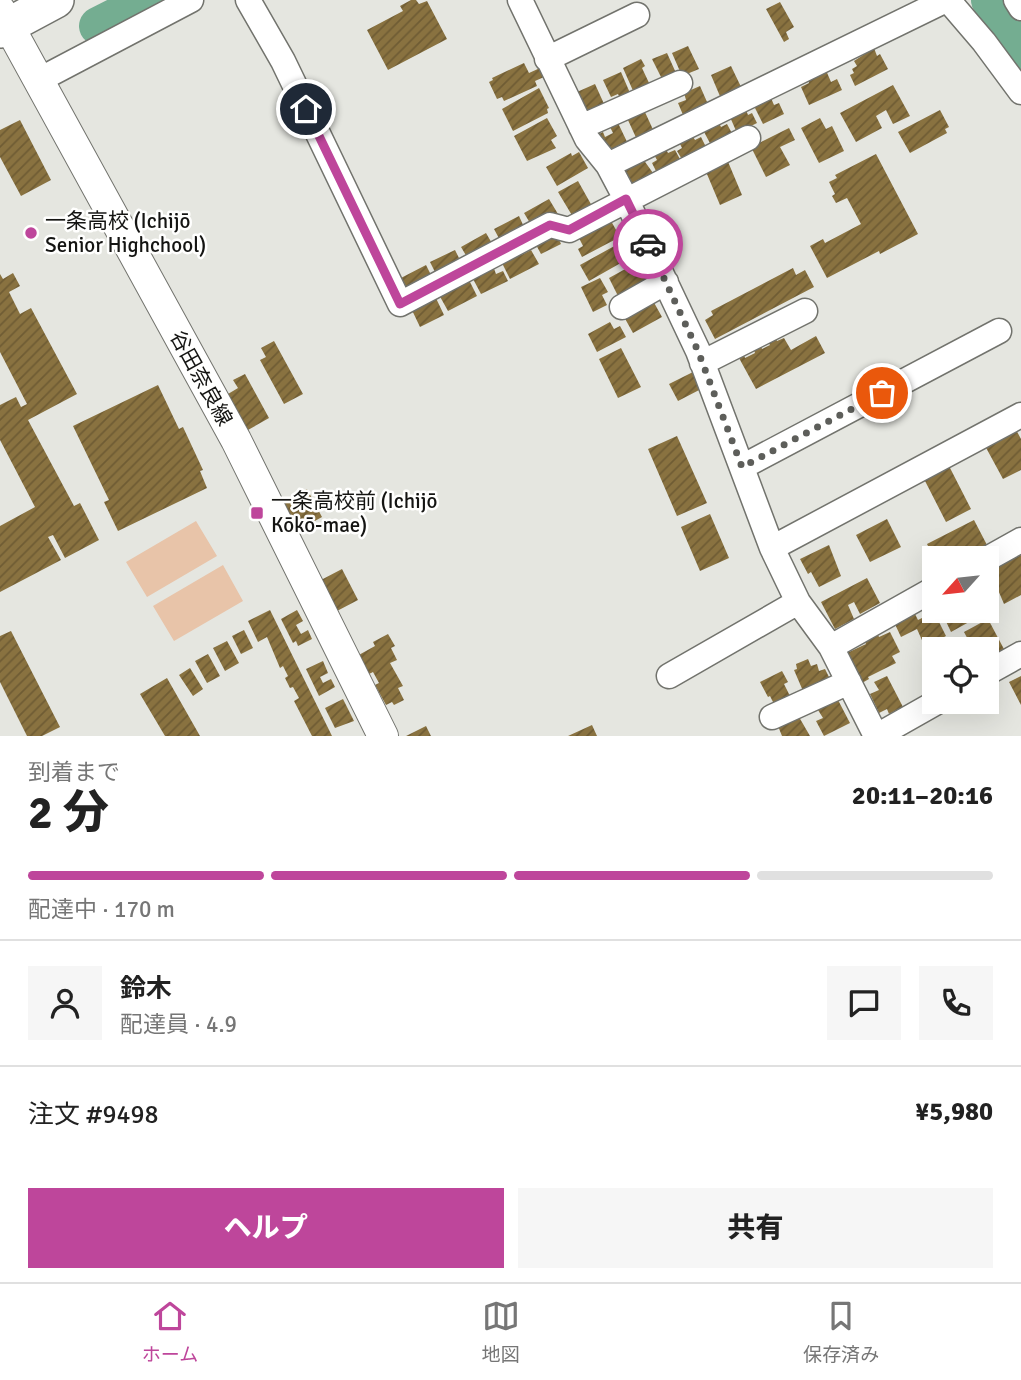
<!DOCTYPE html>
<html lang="ja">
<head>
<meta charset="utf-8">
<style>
  :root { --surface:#fff; --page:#f6f6f6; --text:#222; --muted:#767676; --line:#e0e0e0; --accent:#be469b }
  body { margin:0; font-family:Signika,"Noto Sans JP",sans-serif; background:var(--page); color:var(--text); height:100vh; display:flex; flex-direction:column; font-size:26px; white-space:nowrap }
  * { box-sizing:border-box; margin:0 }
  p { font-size:23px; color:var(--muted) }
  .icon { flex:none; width:38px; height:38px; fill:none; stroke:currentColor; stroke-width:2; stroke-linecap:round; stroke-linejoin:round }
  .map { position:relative; height:736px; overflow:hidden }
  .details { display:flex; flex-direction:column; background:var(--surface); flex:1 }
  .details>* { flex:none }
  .needle { width:46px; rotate:243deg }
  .tools { position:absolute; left:922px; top:546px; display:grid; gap:14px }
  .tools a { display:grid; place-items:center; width:77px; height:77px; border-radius:0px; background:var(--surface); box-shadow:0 7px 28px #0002; font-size:35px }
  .pin { position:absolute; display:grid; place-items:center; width:60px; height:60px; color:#fff; margin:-30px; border:4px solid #fff; border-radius:50%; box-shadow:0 2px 7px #0007 }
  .courier { position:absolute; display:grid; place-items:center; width:70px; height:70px; margin:-35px; border:5px solid #be469b; border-radius:50%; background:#fff; color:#222; box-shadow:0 2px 9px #0007 }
  .summary em { font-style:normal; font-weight:800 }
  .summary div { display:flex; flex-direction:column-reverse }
  .summary { display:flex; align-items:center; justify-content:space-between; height:119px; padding:0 28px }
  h1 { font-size:46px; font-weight:800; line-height:52px }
  .bar { display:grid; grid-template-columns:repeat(4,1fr); gap:10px 7px; align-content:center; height:84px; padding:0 28px }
  .bar i { height:9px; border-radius:5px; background:var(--line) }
  .bar .current { background:var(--accent) }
  .bar p { grid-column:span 4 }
  .line { display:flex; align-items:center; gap:18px; padding:0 28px; border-top:2px solid var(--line) }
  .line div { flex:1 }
  .round { display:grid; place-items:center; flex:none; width:74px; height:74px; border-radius:0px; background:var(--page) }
  .action { display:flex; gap:14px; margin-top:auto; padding:14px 28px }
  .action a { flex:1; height:80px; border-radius:0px; background:var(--accent); color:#fff; font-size:28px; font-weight:800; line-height:80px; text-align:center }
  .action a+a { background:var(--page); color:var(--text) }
  .tabs { display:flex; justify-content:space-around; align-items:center; height:98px; border-top:2px solid var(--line); background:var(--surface); font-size:19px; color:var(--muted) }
  .tabs a { display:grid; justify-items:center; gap:4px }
  .tabs .current { color:var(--accent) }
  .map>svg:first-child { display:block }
  .garden { fill:#e8c4a9 }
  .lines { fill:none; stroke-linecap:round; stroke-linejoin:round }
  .river { stroke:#74ad91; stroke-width:38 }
  .building { fill:url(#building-hatch) }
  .minor-casing { stroke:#72736d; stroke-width:27 }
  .major-casing { stroke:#72736d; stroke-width:32 }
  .highway-casing { stroke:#72736d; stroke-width:38 }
  .minor { stroke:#fff; stroke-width:24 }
  .major { stroke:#fff; stroke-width:30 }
  .highway { stroke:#fff; stroke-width:35 }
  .done { stroke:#5d5e5a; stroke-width:7; stroke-dasharray:0 12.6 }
  .route { stroke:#be469b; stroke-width:9 }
  .poi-dot { fill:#be469b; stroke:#fffffe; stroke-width:2.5 }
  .labels { text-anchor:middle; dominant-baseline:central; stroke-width:5; stroke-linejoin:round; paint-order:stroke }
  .poi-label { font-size:21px; fill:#141412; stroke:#fffffe; text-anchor:start }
  .street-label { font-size:21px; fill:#141412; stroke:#fffffe }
</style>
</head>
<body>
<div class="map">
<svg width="1021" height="736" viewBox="0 0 1021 736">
  <defs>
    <pattern id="building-hatch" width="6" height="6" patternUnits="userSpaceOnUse" patternTransform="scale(1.75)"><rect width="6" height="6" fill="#897240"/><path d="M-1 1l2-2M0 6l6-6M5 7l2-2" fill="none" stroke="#6f5c34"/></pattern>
  </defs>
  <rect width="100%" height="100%" fill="#e5e6e0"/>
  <path class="garden" d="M196,521L217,556L147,597L126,562Z
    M223,565L243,601L174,641L153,606Z"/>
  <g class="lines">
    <path class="river" d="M990,0L1021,51
      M98,26L149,0"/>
  </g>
  <path class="building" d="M411,0H416L419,4L427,1L447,39L388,70L367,30L403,11L400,6Z
    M780,2L794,27L786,32L789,39L784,42L766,9Z
    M688,46L699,69L682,76L672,53Z
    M874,48L877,56L880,54L888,69L855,86L850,75L854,73L852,69L857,66L854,61Z
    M667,53L676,73L662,79L652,59Z
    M641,59L645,66L642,68L650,85L634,93L623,68Z
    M524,63L529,73L540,68L544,77L535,81L537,86L504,101L502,97L497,99L489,82L493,80L492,78Z
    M731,66L743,91L722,101L711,75Z
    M825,68L831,82L837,79L842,90L809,105L801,87L809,83L807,77Z
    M621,72L630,93L620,98L618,94L611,97L603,80Z
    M595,84L605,106L587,114L577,92Z
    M893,85L910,116L893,124L886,110L876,116L882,128L856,142L840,113Z
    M700,86L711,111L686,122L678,103L686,100L684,93Z
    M539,88L549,108L547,109L548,113L513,131L502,109Z
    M771,98L774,105L779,103L784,114L763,124L754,106Z
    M644,110L656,136L639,144L627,118Z
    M746,110L748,115L752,113L757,123L737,133L730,117Z
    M940,110L949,127L945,129L947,133L910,153L898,132Z
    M547,118L557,136L551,140L556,148L527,161L514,136Z
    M820,118L826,129L832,126L844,151L819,163L801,128Z
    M20,120L51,180L21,196L0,157V130Z
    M618,123L629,146L608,155L599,134L603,132L605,137L613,133L610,127Z
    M719,123L721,127L727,124L734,137L712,147L703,130Z
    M789,128L795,140L780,147L790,165L766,177L751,147Z
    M692,135L695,140L701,137L707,149L683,161L677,151L682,148L679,142Z
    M665,147L668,153L675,150L681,161L657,173L652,163L657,160L653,153Z
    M579,152L588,168L557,186L546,167L571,153L572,156Z
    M876,154L918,234L880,254L879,251L827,278L810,246L823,239L825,243L861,224L847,198L836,203L832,196L835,194L829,182L837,178L835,175Z
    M726,157L742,195L720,205L704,167Z
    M643,159L653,173L632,183L624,168Z
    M578,181L592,206L573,217L558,192Z
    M549,199L558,214L533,228L524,213Z
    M519,216L524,227L502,244L494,229Z
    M611,221L620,237L582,257L578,249L583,246L579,238Z
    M486,233L493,245L470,262L461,247Z
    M556,233L561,244L541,254L535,243Z
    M618,244L626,260L589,281L580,265Z
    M455,250L462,264L440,282L430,262Z
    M531,250L539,264L510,279L501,261L519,252L521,255Z
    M638,262L647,280L618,296L609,278Z
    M426,265L435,283L408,296L399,279Z
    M493,266L496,274L503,271L508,281L481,294L472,277Z
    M793,268L796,275L805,270L814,287L715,339L705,320L713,315L711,311Z
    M13,273L20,286L9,292L20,314L31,308L77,394L28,420L74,506L80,503L99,540L65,558L53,535L48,537L61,560L0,592V526L35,507L0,440V405L16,397L21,407L27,404L0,352V274L3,279Z
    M468,278L477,296L448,311L438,293Z
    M600,278L608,292L602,295L607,305L593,312L581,287Z
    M434,294L444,315L420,327L410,306Z
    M652,299L662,317L633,333L623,315Z
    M610,322L614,329L620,326L626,337L597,352L588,334Z
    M816,336L825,353L756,389L739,358L744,355L745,358L755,353L754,350L761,346L762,349L770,345L768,342L776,339L777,341L784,338L791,350Z
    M274,341L303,394L284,404L260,360L266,357L261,348Z
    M621,348L641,387L618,398L599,359Z
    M695,371L703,388L678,401L669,384Z
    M245,374L269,418L248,430L228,394L238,388L233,380Z
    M158,385L179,429L183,427L203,470L200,471L207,488L118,531L104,502L109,500L73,426Z
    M1015,428L1021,439V470L1003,479L984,444Z
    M677,436L707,503L677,516L648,449Z
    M949,466L971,509L946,522L924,479Z
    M307,489L322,517L295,532L280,503Z
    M710,514L729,558L700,571L681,527Z
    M887,519L901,547L870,562L856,535Z
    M974,520L987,545L967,555L962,546L955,549L960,558H934L927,544Z
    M829,545L841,576L819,587L811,572L808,574L800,559Z
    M1021,555V595L1004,604L990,571Z
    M342,569L358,600L337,611L321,580Z
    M867,578L880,603L860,614L854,602L848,605L854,619L835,629L821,602Z
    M270,610L332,736H312L294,701L299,698L293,687L290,688L285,678L288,676L283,666L280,668L267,637L258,642L248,621Z
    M297,610L303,621L296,625L301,634L308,630L312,639L298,646L296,641L293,643L281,619Z
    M913,610L918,620L934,612L946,636L925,647L917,629L901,637L893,620Z
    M938,611H963L969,622L951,632L942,613L940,614Z
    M988,619L1005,651L987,661V649H973L964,632Z
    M244,630L253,648L241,654L232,636Z
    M11,631L60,727L42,736H27L0,682V636Z
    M877,632L879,637L890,632L900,652L892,656L896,663L868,677L869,679L862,683L847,653L866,644L863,639Z
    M388,634L395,646L391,648L397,660L390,663L403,686L398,688L404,700L394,705L392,702L386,705L375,685L379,683L373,672L367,675L357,656L375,646L373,642Z
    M227,641L239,663L225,671L213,648Z
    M208,654L220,676L207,683L195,661Z
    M808,659L811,666L817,664L819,671L825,669L830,679L803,691L794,670L797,669L796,664Z
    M323,661L328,673L320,677L323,683L331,679L335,687L319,696L306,669Z
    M190,668L203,689L193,696L179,675Z
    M782,671L788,682L784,684L790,696L774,704L770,696L768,697L760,682Z
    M887,676L903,707L889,714L887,709L879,713L870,694L879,690L874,682Z
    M1021,676V705L1009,682Z
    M167,678L200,736H165L140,694Z
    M343,699L354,721L335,728L325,708Z
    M838,700L850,723L824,736L816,721L823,718L818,710Z
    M799,717L810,736H782L778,726Z
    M592,725L597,736H568Z
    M426,726L431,736H406Z"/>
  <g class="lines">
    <g class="minor-casing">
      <path id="minor" d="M248,0L283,61L400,304L550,225L569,230L748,138
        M520,0L587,139L608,165L626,199L698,351L772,548L798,602L831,647L876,736
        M948,0L984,42L1021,92
        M1016,0L1021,8
        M547,59L637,15
        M39,80L191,0
        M581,127L680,83
        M608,165L946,0
        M622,307L666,282
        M702,363L805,311
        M742,467L999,331
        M772,548L1021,415
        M987,559L1021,540
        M831,647L934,589
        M987,673L1021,654
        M669,676L798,602
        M772,717L849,682
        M877,736L937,702"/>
    </g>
    <g class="major-casing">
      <path id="major" d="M0,10L236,440L383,736"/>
    </g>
    <g class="highway-casing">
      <path id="highway" d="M0,30L56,0"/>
    </g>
    <use href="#minor" class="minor"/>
    <use href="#major" class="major"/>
    <use href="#highway" class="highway"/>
  </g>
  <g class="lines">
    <path class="done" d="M648,244L698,351L742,467L882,393"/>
    <path class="route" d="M306,109L400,304L550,225L569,230L626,199L648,244"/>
  </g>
  <g class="poi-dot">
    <circle cx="31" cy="233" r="7"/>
    <rect x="250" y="506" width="14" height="14" rx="3.5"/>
  </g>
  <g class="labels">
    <g class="poi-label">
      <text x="45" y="221">一条高校 (Ichijō<tspan x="45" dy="24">Senior Highchool)</tspan></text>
      <text x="271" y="501">一条高校前 (Ichijō<tspan x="271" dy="24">Kōkō-mae)</tspan></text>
    </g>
    <g class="street-label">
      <text transform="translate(201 378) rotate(61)">谷田奈良線</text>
    </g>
  </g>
</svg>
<div class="tools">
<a><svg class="needle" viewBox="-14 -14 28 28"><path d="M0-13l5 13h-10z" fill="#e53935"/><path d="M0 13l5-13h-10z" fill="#767676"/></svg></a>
<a><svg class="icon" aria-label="locate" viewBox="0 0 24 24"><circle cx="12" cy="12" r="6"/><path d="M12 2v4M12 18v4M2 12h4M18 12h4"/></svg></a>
</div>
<div class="pin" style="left:882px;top:393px;background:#ea580c"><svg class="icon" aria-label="bag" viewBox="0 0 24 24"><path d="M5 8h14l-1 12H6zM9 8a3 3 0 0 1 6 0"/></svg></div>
<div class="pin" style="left:306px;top:109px;background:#1f2937"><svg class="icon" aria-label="home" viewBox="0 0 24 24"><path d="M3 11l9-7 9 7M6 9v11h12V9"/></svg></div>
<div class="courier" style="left:648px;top:244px"><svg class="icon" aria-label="car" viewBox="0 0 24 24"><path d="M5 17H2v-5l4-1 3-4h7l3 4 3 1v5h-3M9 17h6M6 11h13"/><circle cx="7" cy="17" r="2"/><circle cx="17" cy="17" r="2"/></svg></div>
</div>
<section class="details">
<div class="summary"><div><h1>2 分</h1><p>到着まで</p></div><em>20:11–20:16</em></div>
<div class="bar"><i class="current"></i><i class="current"></i><i class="current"></i><i></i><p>配達中 · 170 m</p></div>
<div class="line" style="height:126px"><a class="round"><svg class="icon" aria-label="person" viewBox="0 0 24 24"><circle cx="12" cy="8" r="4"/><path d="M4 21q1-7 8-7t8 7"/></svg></a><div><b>鈴木</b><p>配達員 · 4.9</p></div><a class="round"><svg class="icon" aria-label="chat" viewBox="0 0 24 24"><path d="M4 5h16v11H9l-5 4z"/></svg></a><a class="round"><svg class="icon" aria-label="phone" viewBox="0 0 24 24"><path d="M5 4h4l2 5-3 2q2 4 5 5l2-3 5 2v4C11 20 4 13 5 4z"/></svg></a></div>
<div class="line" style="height:91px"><div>注文 #9498</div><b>¥5,980</b></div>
<div class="action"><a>ヘルプ</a><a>共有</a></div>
</section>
<nav class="tabs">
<a class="current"><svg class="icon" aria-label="home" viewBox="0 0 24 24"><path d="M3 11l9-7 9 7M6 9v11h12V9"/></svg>ホーム</a>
<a><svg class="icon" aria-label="map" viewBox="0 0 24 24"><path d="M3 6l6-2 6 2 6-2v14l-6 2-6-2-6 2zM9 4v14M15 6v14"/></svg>地図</a>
<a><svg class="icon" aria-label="saved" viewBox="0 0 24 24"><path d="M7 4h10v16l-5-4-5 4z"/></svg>保存済み</a>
</nav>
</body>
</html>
